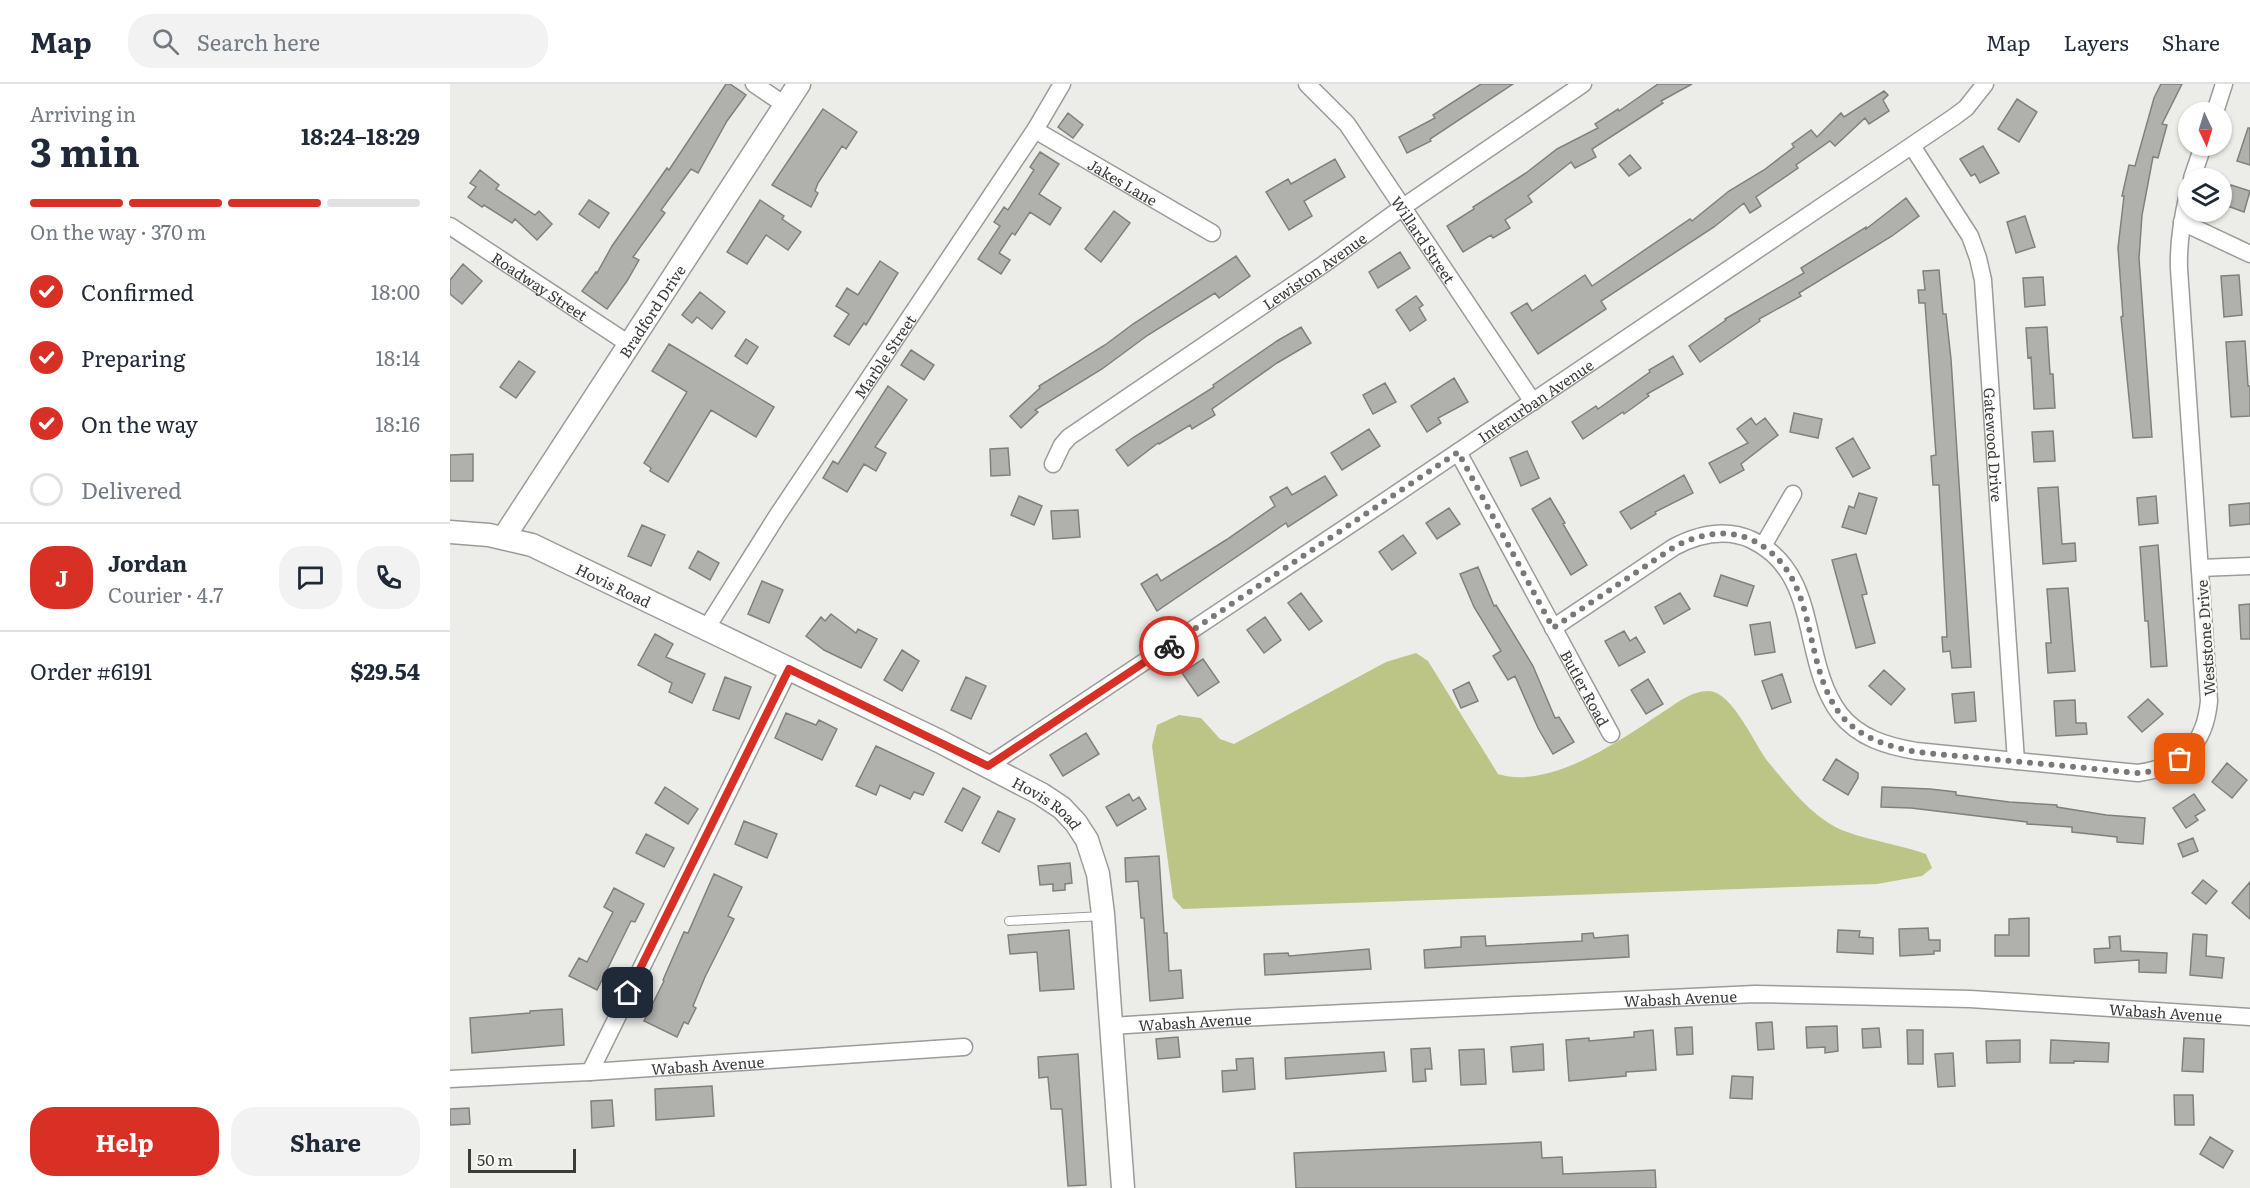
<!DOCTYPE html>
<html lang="en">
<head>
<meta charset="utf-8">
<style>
  :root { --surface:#fff; --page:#f2f2f3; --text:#1f2937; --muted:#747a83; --line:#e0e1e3; --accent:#d93025 }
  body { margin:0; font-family:Literata,serif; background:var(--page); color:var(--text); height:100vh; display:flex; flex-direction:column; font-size:22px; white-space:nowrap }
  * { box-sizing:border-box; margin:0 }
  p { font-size:20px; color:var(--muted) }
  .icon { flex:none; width:33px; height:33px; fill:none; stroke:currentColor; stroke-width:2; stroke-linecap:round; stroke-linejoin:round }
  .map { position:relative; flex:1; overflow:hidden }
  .panel { display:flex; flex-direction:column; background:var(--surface); width:450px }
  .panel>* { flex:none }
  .needle { width:39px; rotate:176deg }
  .fabs { position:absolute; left:1728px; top:18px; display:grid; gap:12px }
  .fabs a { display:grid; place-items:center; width:54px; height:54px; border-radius:50%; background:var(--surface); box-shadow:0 2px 4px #0004; font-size:30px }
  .scale { position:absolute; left:18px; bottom:15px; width:108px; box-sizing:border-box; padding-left:6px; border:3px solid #3b3c3a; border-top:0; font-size:16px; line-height:21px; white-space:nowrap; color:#3b3c3a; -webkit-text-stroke:4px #f9faf6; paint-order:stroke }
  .pin { position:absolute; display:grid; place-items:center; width:51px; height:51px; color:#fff; margin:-26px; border-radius:12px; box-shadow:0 3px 9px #0006 }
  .courier { position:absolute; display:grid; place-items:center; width:60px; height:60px; margin:-30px; border:4px solid #d93025; border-radius:50%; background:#fff; color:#222; box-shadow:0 2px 8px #0007 }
  .head em { font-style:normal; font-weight:700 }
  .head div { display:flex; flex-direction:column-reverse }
  .head { display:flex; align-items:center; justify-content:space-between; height:102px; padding:0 30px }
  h1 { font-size:39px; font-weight:700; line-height:45px }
  .bar { display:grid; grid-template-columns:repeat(4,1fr); gap:9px 6px; align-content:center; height:72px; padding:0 30px }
  .bar i { height:8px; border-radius:4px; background:var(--line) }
  .bar .on { background:var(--accent) }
  .bar p { grid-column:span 4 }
  .line { display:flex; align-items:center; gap:15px; padding:0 30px; border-top:2px solid var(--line) }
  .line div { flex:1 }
  .round { display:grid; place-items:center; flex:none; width:63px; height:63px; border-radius:24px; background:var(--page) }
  ol { padding:0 30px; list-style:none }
  li { display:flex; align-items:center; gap:18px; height:66px }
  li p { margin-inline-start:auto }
  li .icon { padding:6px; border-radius:50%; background:var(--accent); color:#fff; stroke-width:4 }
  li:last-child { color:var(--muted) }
  li i { width:33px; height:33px; border:3px solid var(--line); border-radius:50% }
  .primary-button { display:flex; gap:12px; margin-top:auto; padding:12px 30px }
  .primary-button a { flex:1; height:69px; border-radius:24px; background:var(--accent); color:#fff; font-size:24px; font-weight:700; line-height:69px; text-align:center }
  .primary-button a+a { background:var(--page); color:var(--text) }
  header { display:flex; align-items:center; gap:36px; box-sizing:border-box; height:84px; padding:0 30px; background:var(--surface); border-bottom:2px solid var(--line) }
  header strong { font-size:28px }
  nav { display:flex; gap:33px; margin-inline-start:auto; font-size:21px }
  .search { width:420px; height:54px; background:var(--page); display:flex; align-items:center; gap:15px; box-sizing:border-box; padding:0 21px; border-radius:24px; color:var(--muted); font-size:22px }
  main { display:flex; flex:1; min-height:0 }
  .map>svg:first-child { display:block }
  .green { fill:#bdc586 }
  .building { fill:#b0b0ad; stroke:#80817d; stroke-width:1.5 }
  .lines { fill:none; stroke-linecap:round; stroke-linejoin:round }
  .lane-casing { stroke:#9b9b98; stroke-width:10 }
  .street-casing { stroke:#9b9b98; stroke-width:19 }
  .secondary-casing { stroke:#9b9b98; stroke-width:25 }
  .lane { stroke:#fff; stroke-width:8 }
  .street { stroke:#fff; stroke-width:16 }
  .secondary { stroke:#fff; stroke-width:22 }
  .done { stroke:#797a77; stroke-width:6; stroke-dasharray:0 10.8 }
  .route { stroke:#d93025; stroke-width:8 }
  .labels { text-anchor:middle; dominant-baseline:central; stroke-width:4.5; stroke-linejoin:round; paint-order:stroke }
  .street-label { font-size:15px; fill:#3b3c3a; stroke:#f9faf6 }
</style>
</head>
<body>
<header>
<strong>Map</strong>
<div class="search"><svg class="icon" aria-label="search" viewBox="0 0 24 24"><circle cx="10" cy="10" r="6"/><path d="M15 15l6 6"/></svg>Search here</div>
<nav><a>Map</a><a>Layers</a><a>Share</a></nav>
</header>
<main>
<section class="panel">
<div class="head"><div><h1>3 min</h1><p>Arriving in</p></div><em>18:24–18:29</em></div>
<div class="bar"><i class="on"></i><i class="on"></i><i class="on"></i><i></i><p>On the way · 370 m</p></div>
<ol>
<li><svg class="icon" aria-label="check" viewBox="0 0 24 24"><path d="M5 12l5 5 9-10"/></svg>Confirmed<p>18:00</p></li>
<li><svg class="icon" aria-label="check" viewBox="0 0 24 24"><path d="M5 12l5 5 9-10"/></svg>Preparing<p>18:14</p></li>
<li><svg class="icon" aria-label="check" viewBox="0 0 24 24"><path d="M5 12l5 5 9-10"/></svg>On the way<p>18:16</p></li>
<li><i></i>Delivered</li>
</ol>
<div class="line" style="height:108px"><b class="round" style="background:var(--accent);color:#fff">J</b><div><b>Jordan</b><p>Courier · 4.7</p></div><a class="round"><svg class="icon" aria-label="chat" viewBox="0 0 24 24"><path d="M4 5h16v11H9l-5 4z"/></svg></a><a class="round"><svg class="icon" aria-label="phone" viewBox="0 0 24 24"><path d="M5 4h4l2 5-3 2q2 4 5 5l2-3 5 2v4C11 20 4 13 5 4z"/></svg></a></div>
<div class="line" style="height:78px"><div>Order #6191</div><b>$29.54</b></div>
<div class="primary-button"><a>Help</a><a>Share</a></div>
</section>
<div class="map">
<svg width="1800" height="1104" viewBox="0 0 1800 1104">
  <rect width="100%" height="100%" fill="#ecede9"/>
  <path class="green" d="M966,569L978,577L1048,690C1100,706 1169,657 1210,630C1226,620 1240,607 1259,607C1283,608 1305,662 1319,679C1340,704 1365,737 1397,748C1423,757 1450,761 1476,770L1482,784L1472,792L1427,800L733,825L723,814L702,662L707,641L729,631L751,634L770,655L784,660L936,578Z"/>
  <path class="building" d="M276,0H280L296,11L277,37L248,89L241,85L211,126L215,129L183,173L189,176L177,197L157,225L132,207L146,188L147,189L162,162L217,84L219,86Z
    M1031,0H1063L980,55L981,57L957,69L949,53L985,34L983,31Z
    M1208,0H1242L1211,17L1213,19L1142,65L1146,73L1125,84L1121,78L1078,112L1082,118L1055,136L1060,144L1043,154L1041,151L1013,168L997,142L1024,125L1023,123L1076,89L1107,65L1148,44L1145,40L1168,25L1169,27Z
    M1711,0H1732L1712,40L1717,41L1708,74L1703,73L1692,131L1689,174L1702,353L1683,354L1671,233L1673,232L1668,164L1674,112H1672L1679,81L1685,82L1704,14Z
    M1434,7L1438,11L1433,16L1439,27L1419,40L1415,34L1385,62L1380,57L1346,81L1348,84L1306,113L1311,122L1300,129L1294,119L1264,143L1151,217L1156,225L1088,270L1061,229L1077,219L1082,227L1135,191L1142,202L1240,135L1242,137L1279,107L1314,86L1344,63L1342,60L1361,46L1367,53L1391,29L1394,33Z
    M1567,15L1587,28L1569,58L1548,45Z
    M373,25L407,48L396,65L392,62L368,99L365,107L368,109L361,123L322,101Z
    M618,29L633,41L623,54L608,43Z
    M1798,44H1800V81L1787,77Z
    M1533,62L1549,89L1530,99L1525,90L1521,92L1510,75Z
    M590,68L609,80L589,110L611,124L600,141L580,128L565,151L562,149L549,169L560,176L551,190L528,175L550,142L544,138L554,123L558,126L584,86L580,83Z
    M1180,71L1191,84L1179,92L1169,80Z
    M885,75L895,93L854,117L862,132L839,146L816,108L838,95L841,100Z
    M30,86L49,101L46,105L85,131L89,127L102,140L87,156L65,135L62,139L34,121L32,123L18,113L26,103L20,99Z
    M1781,101L1800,107L1794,128L1772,120Z
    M1456,114L1469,132L1442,152L1349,209L1351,212L1309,235L1310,237L1250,278L1239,262L1276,236L1275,235L1354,189L1351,184L1416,143V145Z
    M139,116L159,129L149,144L129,130Z
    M310,116L334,132L332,135L351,148L338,166L316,151L297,180L277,168Z
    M664,127L680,139L651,178L635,165Z
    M1575,132L1585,163L1566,169L1557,138Z
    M950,168L960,184L928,204L919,188Z
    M786,172L800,192L769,214L765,209L698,251L652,285L585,326L588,328L571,344L560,332L590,304L589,302L655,261L683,240Z
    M430,177L448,189L416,241L414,239L399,261L384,252L399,230L386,222L397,204L408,211Z
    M13,180L32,197L12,220L0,210V196Z
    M1489,186L1493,230H1496L1501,275L1521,583L1502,584L1500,567L1493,568L1492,553H1497L1489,401H1483L1481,372L1486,371L1475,219H1469L1468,206H1475L1473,187Z
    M1789,191L1792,231L1774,233L1771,192Z
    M1593,193L1595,221L1575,223L1573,194Z
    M250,208L275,228L262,245L247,233L242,239L232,231Z
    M966,212L973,221L969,224L976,236L960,247L946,226Z
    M851,243L861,259L827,279L762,325L765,331L742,345L740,341L709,360L708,359L678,382L666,366L684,353L764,303L763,301L827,257Z
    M1597,243L1600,290H1603L1605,324L1584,325L1581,273L1578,274L1576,244Z
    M296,255L308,263L297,280L285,272Z
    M1795,257L1798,302H1800V332L1781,333L1776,258Z
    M219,260L324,323L306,353L261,326L218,398L200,387L201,384L194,379L237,308L202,287Z
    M461,266L484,281L474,296L451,281Z
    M1223,272L1233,290L1197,310L1199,312L1174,330L1173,328L1133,355L1122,338L1146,322L1148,325L1200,288L1199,286Z
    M69,277L85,288L66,314L50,303Z
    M1004,294L1018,318L988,334L991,339L977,348L961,322Z
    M935,299L946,318L923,330L913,311Z
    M438,302L457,316L425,363L436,369L426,387L414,380L397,408L373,394L383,377L388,380Z
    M1344,329L1372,335L1368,354L1340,348Z
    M1301,334L1306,341L1315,334L1328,351L1291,380L1294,386L1270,399L1259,379L1298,359L1287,345Z
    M919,345L930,362L892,386L881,369Z
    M1603,347L1605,377L1584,378L1582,348Z
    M1403,354L1420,384L1403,393L1386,364Z
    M558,364L560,391L541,392L540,365Z
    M1077,367L1089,394L1071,402L1060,374Z
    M23,370V397H0V371Z
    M1234,391L1243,409L1205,428L1206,430L1181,445L1170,428Z
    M875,392L887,411L838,443L836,439L707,527L691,500L707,490L711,497L776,456L825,422L820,413L837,403L842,411Z
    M1608,403L1612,460L1625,459L1626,477L1593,480L1588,404Z
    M1409,409L1427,414L1416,450L1392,443L1399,422L1404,424Z
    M569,412L592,422L584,441L561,431Z
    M1706,412L1708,439L1689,441L1687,414Z
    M1100,414L1115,439L1113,440L1137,481L1121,491L1082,425Z
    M1800,419V440L1780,442L1779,421Z
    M999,424L1010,440L987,455L976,439Z
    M628,426L630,453L603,455L601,427Z
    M192,441L215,451L201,482L178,472Z
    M953,451L966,469L942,486L929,468Z
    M1708,461L1717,582L1701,583L1698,537H1695L1690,463Z
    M248,467L269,479L260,496L239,484Z
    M1406,470L1417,510L1412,511L1425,559L1406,564L1382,476Z
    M1028,483L1044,522L1046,521L1083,582L1105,634L1109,633L1124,658L1103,670L1088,644L1065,592L1058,596L1043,572L1051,567L1024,523L1010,490Z
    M1271,491L1304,502L1297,522L1264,512Z
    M312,497L333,506L319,539L298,530Z
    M1618,504L1625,587L1598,589L1596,559H1601L1597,505Z
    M851,509L872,537L859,546L838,519Z
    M1230,509L1240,525L1214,540L1205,523Z
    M1800,520V555H1791L1789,521Z
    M381,530L406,549L408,545L427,555L411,584L374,566L356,552L371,533L375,537Z
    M815,533L831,556L814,569L797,546Z
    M1320,538L1325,568L1305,571L1300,541Z
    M1174,547L1180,557L1186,553L1195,568L1169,582L1155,557Z
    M205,550L223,560L216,573L255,590L242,619L219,608L222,599L188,581Z
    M452,566L469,577L452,607L434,596Z
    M753,575L769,598L748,612L732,589Z
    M1434,586L1455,605L1441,621L1419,602Z
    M1332,590L1341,618L1322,625L1312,597Z
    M275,593L301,603L289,635L263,626Z
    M516,593L536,602L521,635L501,626Z
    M1198,595L1213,620L1196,630L1181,606Z
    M1019,598L1028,617L1011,624L1003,606Z
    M1524,608L1526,637L1505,639L1502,610Z
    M1698,615L1713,630L1692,648L1678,633Z
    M1625,616L1626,639H1636L1637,650L1606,652L1604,617Z
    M336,629L366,641L369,636L387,645L372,676L325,654Z
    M636,649L649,670L613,692L600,671Z
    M426,662L484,689L473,711L464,708L460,715L430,701L426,711L406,702Z
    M1386,675L1408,689V694L1398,711L1373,696Z
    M1777,679L1797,696L1782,714L1762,698Z
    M215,703L248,725L238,740L205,719Z
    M1432,703L1480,705L1506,708V711L1559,718L1607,721V723L1656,731L1695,734L1693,760L1667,758V753L1622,748V743L1577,740V738L1461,724L1431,723Z
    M513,704L530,713L512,747L495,738Z
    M679,710L683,717L689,713L696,725L667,742L656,723Z
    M1744,710L1755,726L1745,732L1748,736L1736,744L1723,724Z
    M548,727L565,735L549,768L532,759Z
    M294,737L327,750L317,774L285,760Z
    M196,750L224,764L214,783L186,769Z
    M1743,754L1748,767L1733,773L1728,760Z
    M709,772L714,849H717L719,887L731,886L733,914L700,917L694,834H691L688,797L676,798L675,774Z
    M620,779L622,799L615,800V806L603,807V800L590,801L588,782Z
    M264,790L292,803L278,832L284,835L255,893L243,922L246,924L238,940L234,938L227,953L194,937L214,897L213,896L234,848L238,849Z
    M1753,796L1767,807L1756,820L1742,809Z
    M1800,798V835L1782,819Z
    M164,804L194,820L185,838L181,837L147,906L119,892L129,874L137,878L163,828L154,823Z
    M1579,834V872H1545V851H1559V835Z
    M1478,844L1479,856H1490V867H1484V870L1450,872L1449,845Z
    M619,846L624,905L590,907L587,868L560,870L558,851Z
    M1388,846L1410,847L1409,853L1423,854V870L1387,868Z
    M1143,849L1144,854L1178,851L1179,873L975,884L974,866L1011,863V853L1035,852L1036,862L1132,857V850Z
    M1743,850L1757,851L1756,872L1774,874L1772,894L1740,891Z
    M1670,852L1671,867L1717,869L1716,889L1689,888V876L1645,879L1644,865L1660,864L1659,853Z
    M919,865L921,885L815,891L814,870L838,869L839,872Z
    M112,925L114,961L22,969L20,934L80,929V927Z
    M1322,938L1324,965L1308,966L1306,939Z
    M1387,942L1388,967L1375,969V963L1357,964L1356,943Z
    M1242,943L1243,970L1227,971L1225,944Z
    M1429,944L1431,963L1413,964L1412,945Z
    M1203,946L1206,986L1176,988V992L1119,997L1116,956L1139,954V957L1184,953V948Z
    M1457,946H1473V980H1458Z
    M728,953L730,973L708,975L706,955Z
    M1734,954L1754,955L1753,988L1732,987Z
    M1570,956V978L1537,979L1536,957Z
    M1601,956L1659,959L1658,978L1624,977V979H1600Z
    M1093,960L1094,986L1063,988L1061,963Z
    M980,964L982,985H975L976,997L963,998L961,965Z
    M1034,965L1036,1000L1011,1001L1009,966Z
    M934,968L936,987L836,995L835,974Z
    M1503,969L1505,1002L1488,1003L1485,970Z
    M628,970L636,1101L618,1102L612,1025H601L598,993L589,994L588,973Z
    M803,974L805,1005L773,1008L772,987L787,986L786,975Z
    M1282,992L1303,993L1302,1015L1280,1014Z
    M262,1002L264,1032L206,1036L205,1005Z
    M1724,1011H1743L1744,1041H1725Z
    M162,1016L164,1042L142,1044L141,1017Z
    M19,1024L20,1040L0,1041V1025Z
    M1760,1053L1783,1067L1773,1084L1750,1070Z
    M1091,1058L1092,1074L1112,1073L1113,1090L1205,1086L1206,1104H846L844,1069Z"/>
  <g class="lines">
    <g class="lane-casing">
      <path id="lane" d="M559,837L653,832"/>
    </g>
    <g class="street-casing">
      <g id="street">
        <path d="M304,0L335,21"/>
        <path id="s1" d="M857,0L897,40L1083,318"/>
        <path d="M1765,28L1774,0"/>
        <path id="s2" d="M585,46L762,149"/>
        <path id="s3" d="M1462,62L1520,152L1528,174L1533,196L1566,677"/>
        <path d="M1742,94L1753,62"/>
        <path d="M1732,138L1800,170"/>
        <path id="s4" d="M0,142L179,260"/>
        <path id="s5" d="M1008,368L1161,650"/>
        <path id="s6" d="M603,380L612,361L619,353L874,180L953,123L1133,0"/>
        <path d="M1313,462L1343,410"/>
        <path d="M1750,484L1800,482"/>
        <path d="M1103,544L1224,463C1249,450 1276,444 1302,456C1372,490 1349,576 1390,630C1409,654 1437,662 1466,667L1688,689C1732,683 1755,661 1759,617L1729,185C1728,159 1732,135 1738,110"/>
        <path id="s7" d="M256,545L327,432L585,46L612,0"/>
        <path id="s8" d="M538,682L934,418L1504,33L1516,24L1535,0"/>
        <path id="s9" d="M661,942L788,934L1305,910L1520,915L1800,933"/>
        <path d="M140,988L339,585"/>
        <path id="s10" d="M0,995L140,988L514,963"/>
      </g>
    </g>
    <g class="secondary-casing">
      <g id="secondary">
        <path id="s11" d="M0,448L39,451L82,461L489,657L591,710L612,724L626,739L637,756L648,790L653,830L673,1104"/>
        <path id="s12" d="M54,453L349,0"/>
      </g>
    </g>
    <use href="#lane" class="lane"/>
    <use href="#street" class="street"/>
    <use href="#secondary" class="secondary"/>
  </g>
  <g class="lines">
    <path class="done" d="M719,562L1008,368L1103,544L1224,463C1249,450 1276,444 1302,456C1372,491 1349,575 1390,630C1409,654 1437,662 1466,668L1688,689L1706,687L1730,675"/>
    <path class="route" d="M178,909L339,585L538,682L719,562"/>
  </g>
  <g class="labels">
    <g class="street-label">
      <text stroke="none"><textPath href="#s2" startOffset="102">Jakes Lane</textPath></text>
      <text stroke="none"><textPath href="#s1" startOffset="195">Willard Street</textPath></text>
      <text stroke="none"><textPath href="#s6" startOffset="328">Lewiston Avenue</textPath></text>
      <text stroke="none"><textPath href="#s4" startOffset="108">Roadway Street</textPath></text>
      <text stroke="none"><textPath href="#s12" startOffset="270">Bradford Drive</textPath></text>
      <text stroke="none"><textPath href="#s7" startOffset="326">Marble Street</textPath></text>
      <text stroke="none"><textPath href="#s8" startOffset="658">Interurban Avenue</textPath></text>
      <text stroke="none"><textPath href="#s3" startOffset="318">Gatewood Drive</textPath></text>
      <text stroke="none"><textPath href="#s11" startOffset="174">Hovis Road</textPath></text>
      <text transform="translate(1755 554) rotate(-94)">Weststone Drive</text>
      <text stroke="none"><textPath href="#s5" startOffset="268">Butler Road</textPath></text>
      <text stroke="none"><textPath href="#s11" startOffset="660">Hovis Road</textPath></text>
      <text stroke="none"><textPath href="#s9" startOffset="570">Wabash Avenue</textPath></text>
      <text stroke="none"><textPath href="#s9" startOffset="1056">Wabash Avenue</textPath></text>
      <text stroke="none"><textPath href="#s9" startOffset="84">Wabash Avenue</textPath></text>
      <text stroke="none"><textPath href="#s10" startOffset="258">Wabash Avenue</textPath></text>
    </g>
  </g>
</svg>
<div class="fabs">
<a><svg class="needle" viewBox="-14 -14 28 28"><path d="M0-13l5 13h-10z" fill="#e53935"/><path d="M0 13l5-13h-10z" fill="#747a83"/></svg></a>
<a><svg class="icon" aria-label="layers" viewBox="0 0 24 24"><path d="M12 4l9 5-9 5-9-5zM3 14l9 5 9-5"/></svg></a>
</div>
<div class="scale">50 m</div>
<div class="pin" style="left:1730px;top:675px;background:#ea580c"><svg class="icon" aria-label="bag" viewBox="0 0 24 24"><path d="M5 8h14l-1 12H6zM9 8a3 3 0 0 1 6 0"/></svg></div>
<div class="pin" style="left:178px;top:909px;background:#1f2937"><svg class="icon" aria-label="home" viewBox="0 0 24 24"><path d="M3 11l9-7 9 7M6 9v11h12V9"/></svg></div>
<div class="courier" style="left:719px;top:562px"><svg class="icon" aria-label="bike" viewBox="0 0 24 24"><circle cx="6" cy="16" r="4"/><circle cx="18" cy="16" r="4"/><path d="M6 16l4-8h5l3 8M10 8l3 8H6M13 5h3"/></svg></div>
</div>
</main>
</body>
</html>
